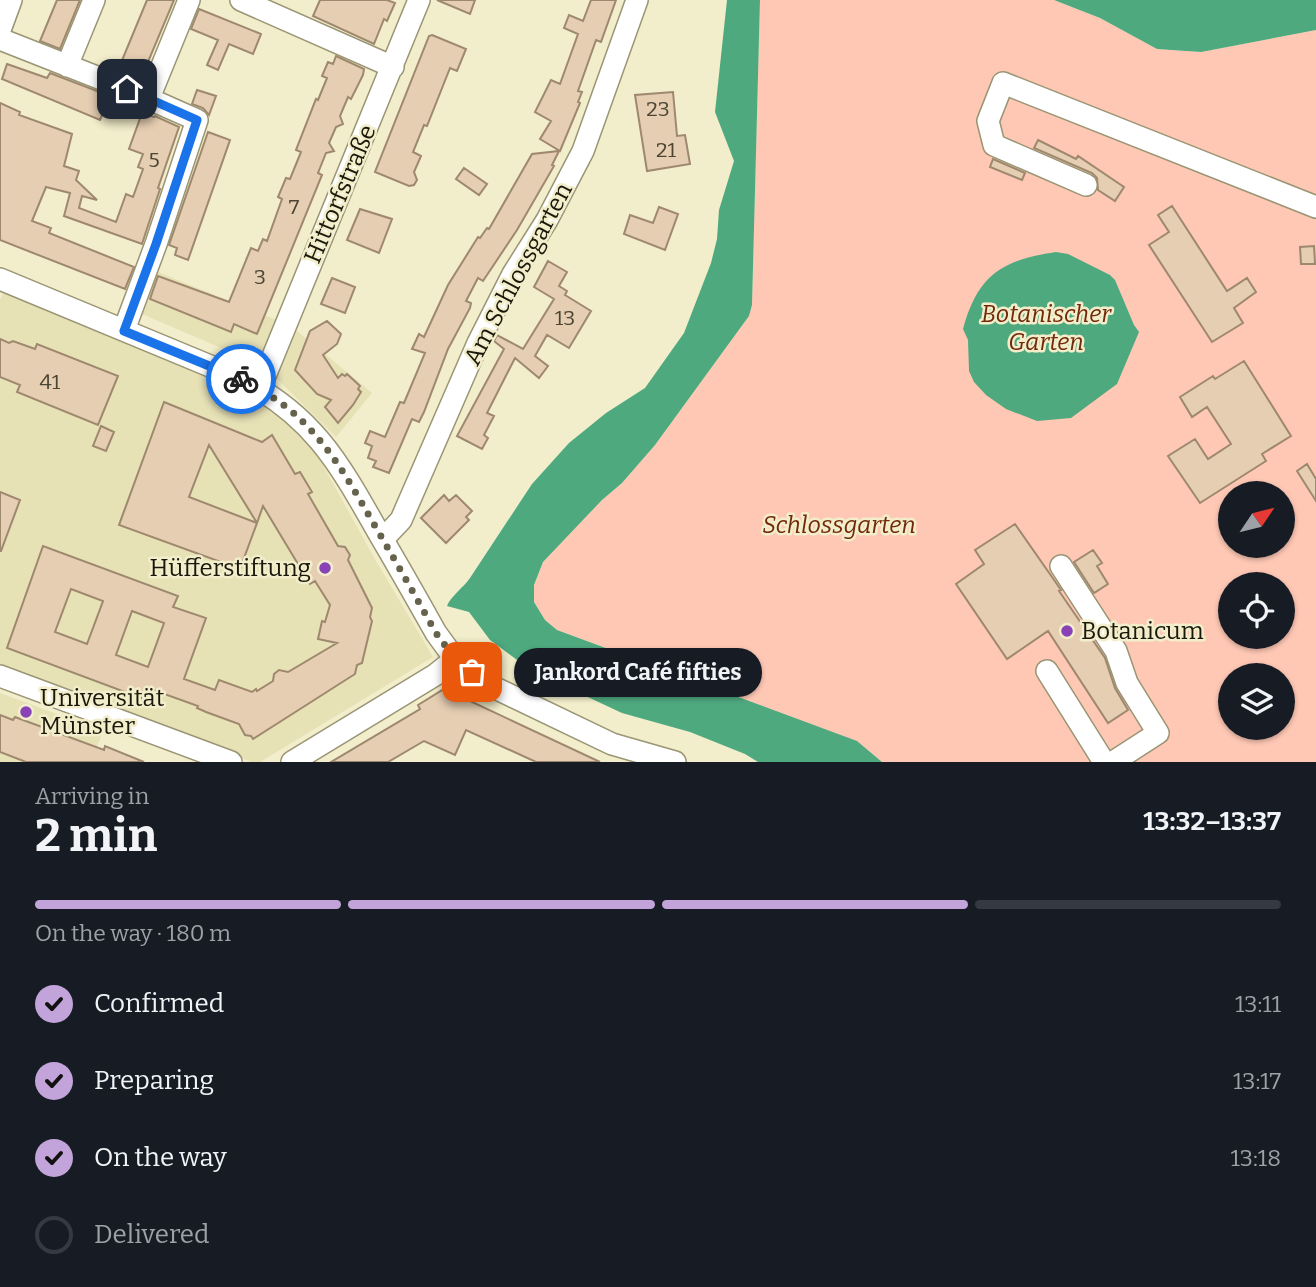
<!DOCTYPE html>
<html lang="en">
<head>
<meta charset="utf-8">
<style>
  :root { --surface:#171b24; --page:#242831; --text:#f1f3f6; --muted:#9ea1a6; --line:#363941; --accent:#c2a4da }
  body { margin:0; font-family:Bitter,serif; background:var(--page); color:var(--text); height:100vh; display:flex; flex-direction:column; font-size:26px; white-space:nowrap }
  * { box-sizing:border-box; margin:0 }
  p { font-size:23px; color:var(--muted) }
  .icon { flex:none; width:38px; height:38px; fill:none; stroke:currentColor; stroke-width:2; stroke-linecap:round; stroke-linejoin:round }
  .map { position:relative; height:762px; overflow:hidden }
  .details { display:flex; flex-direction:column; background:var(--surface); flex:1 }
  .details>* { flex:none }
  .needle { width:46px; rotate:55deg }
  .tools { position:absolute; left:1218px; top:481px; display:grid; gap:14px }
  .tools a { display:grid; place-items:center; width:77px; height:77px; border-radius:50%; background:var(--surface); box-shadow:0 2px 5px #0004; font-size:35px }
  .pin { position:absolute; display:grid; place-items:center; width:60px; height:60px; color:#fff; margin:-30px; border-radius:14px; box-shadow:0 4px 10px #0006 }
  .courier { position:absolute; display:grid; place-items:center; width:70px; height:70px; margin:-35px; border:5px solid #1a73e8; border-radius:50%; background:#fff; color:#222; box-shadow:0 2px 9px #0007 }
  .bubble { position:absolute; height:49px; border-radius:24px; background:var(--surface); box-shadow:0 2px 5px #0004; font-size:23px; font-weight:700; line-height:49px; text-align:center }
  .summary em { font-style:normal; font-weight:700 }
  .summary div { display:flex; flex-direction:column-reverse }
  .summary { display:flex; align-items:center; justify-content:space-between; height:119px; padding:0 35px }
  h1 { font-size:46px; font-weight:700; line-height:52px }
  .bar { display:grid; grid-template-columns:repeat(4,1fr); gap:10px 7px; align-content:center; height:84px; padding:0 35px }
  .bar i { height:9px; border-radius:5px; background:var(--line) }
  .bar .on { background:var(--accent) }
  .bar p { grid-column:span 4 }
  ol { padding:0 35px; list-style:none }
  li { display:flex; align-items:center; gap:21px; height:77px }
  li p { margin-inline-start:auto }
  li .icon { padding:7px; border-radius:50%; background:var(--accent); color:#111; stroke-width:4 }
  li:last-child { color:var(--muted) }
  li i { width:38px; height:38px; border:4px solid var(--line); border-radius:50% }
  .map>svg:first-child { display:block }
  .built { fill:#e7e1b6 }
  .green { fill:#ffc8b5; fill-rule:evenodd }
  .water { fill:#4ea97f }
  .building { fill:#e6ceb2; stroke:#9e886e; stroke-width:2; fill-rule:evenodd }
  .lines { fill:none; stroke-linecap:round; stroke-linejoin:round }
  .minor-casing { stroke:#9a9575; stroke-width:24 }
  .minor { stroke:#fff; stroke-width:21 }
  .done { stroke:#65624d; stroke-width:7; stroke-dasharray:0 12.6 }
  .route { stroke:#1a73e8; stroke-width:9 }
  .poi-dot { fill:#8943b7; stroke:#f2edca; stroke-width:2.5 }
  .labels { text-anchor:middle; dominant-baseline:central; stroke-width:5; stroke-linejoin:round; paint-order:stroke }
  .number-label { font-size:21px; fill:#4c4534 }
  .street-label { font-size:24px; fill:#19170a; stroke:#f2edca }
  .park-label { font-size:24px; font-style:italic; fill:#72290a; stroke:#f2edca }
  .poi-label { font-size:24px; fill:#19170a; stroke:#f2edca; text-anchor:start }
</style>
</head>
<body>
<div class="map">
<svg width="1316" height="762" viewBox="0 0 1316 762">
  <rect width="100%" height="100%" fill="#f2edca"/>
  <path class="built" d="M153,270L291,326L372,393L336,437L265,367L135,311Z
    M4,291L234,387L275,410L298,431L315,451L376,561L433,657L260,762H252L0,669V300Z
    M0,693L103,731L91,762H0Z"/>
  <path class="green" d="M760,0H1054L1100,18L1157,49L1201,52L1316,30V762H882L856,741L557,630L545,620L534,602V585L543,562L602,500L622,483L655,445L749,316L752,305ZM1230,494H1283V546H1230ZM1230,584H1283V637H1230ZM1230,676H1283V728H1230Z"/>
  <path class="water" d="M727,0H760L752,305L749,316L655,445L622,483L602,500L543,562L534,585V602L545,620L557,630L857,741L882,762H758L745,754L690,732L622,713L532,671L490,640L469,612L447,606C451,596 463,588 470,578L532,484L569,443L606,413L645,388L684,333L711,263L717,239L719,210L734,161L715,112Z
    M1054,0H1316V30L1201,52L1157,49L1100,18Z
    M1056,252L1068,254L1110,275L1115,280L1134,325L1139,332L1117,384L1071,418L1037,421L1006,409L986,395L974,382L969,371L968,340L963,329C978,274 1003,260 1056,252Z"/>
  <path class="building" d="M57,0H80L60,49L40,41Z
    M147,0H174L140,81L118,70Z
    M320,0H387L395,3L387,21L384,19L374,44L313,16Z
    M437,0H475L470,14Z
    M591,0H616L601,42L596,40L578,91L582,92L578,102L580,103L560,151L540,139L551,121L535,112L551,80L560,84L578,34L564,28L569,15L583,21Z
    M199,9L261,34L253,54L229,44L218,70L207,65L218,40L191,29Z
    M432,35L466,49L457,71L450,68L427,126L424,125L413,152L421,156L414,172L417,180L414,185L409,186L375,172L429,36Z
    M336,56L364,69L363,75L351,99L348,97L340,116L343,124L336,127L329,143L334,151L326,153L318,173L322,175L257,334L234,324L231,332L150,299L158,276L229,302L251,248L258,251L263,239L267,241L282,199L278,197L286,178L290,179L301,152L296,150L316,99L318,100L327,78L322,76L328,62L333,64Z
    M7,64L47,78L50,73L110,96L100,120L2,79Z
    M197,90L216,96L209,115L203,108L192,104Z
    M673,92L677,136L685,135L690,164L647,171L635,95Z
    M0,103L20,112L19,115L72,134L64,166L79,171L76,180L97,200L82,196L79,208L116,222L126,194L133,197L143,169L138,167L143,154L129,149L142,113L154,117L155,116L179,127L158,188L160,189L142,244L64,216L70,193L46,187L32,221L51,228L49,233L134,267L125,289L0,240Z
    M208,132L230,140L188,260L175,255L177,248L169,245Z
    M1038,140L1076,159L1078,156L1124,187L1115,201L1098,190L1097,178L1092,173L1034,148Z
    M559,151L552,165L554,166L517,230L483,281L478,278L466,301L471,303L470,308L448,349L424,412L419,422L412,419L389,473L373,467L376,461L368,458L372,446L365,443L370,431L385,437L400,402L404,403L425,353L412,349L419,334L424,337L448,285L478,237L480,238L487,228L489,229L532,154Z
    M993,159L1025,173L1022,180L990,167Z
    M464,168L487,184L479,195L456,179Z
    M1172,206L1227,291L1247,278L1256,292L1234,308L1243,323L1212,342L1149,245L1169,232L1158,215Z
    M659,207L678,214L665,250L624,234L630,215L653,223Z
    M360,209L392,219L379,253L347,240Z
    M1314,246L1315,264H1301L1300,247Z
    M548,261L567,272L559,286L567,291L565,295L591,311L569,348L547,335L535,356L548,366L539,378L515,358L487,413L494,416L484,435L488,438L482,449L457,436L504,349L494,341L497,335L523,349L554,299L534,287Z
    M332,278L355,287L345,313L321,304Z
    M327,321L341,334L337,344L323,355L338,378L342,374L345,376L347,374L360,386L358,389L361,392L353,405L338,423L325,407L331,400L317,394L295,370L310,331Z
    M0,339L9,343L13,341L35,349L37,344L118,376L98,425L17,392L20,385L0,377Z
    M1244,361L1291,436L1262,454L1266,461L1200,503L1168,456L1195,439L1208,459L1231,444L1207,407L1192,417L1180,397L1213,376L1215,379Z
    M164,402L262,442L272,435L295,474L300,472L312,492L308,494L338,546L345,547L350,555L348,560L372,608L370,617L372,621L362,663L357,665L355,674L253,739L251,736L245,735L239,724L206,712L197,708L198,706L145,687L141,698L7,648L43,546L178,596L173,607L206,618L184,679L215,690L219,680L252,692L256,689L257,691L273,681L274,674L279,670L288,672L337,643L318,639L322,621L325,622L330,605L315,581L310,584L263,506L257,523L209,445L189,497L257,523L240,569L119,525ZM71,589L103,601L87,644L55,632ZM132,611L164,623L148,667L116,655Z
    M101,426L114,432L106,451L93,446Z
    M1307,464L1316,479V501L1297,471Z
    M0,492L20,500L1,551H0Z
    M444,495L449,501L456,495L472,511L466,517L469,520L446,543L421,518Z
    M1015,524L1052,577L1061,590L1059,591L1105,658L1115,688L1128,710L1108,723L1048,631L1007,659L956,584L984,564L975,550Z
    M1093,550L1102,563L1097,566L1108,584L1094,593L1074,562Z
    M444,689L453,693L600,762H536L466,730L455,755L424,741L388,762H331L420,709L418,705Z
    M0,715L13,720L15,717L104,750L105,746L144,762H26L0,752Z"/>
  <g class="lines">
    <g class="minor-casing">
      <path id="minor" d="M241,0L393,67
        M0,30L11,0
        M0,39L127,89L197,120L156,244L124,330
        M67,66L94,0
        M149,98L189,0
        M1086,185L994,145L988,121L1003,83L1316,207
        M0,279L239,378C312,414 339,463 377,530C397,564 417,599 436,633L455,659L489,685L612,744L675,762
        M260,388L419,0
        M383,539L401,520L478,343L513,274L547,220L583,151L637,0
        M1061,566L1116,651L1127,683L1158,733L1113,762
        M1047,671L1104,762
        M0,676L231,762
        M292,762L435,675L455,659"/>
    </g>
    <use href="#minor" class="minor"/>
  </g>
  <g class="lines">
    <path class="done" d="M241,379C311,413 338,461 375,526C396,562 416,597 436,633L455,659L472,672"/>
    <path class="route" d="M127,89L197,120L156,244L124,331L241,379"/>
  </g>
  <g class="poi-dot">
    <circle cx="325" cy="568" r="7"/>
    <circle cx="1067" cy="631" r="7"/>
    <circle cx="26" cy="712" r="7"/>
  </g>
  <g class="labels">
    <g class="number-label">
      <text x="658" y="109">23</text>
      <text x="666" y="150">21</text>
      <text x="154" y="160">5</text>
      <text x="294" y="207">7</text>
      <text x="260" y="277">3</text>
      <text x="565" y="318">13</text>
      <text x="50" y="382">41</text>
    </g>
    <g class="street-label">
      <text transform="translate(340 194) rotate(-67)">Hittorfstraße</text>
      <text transform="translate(518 274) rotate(-62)">Am Schlossgarten</text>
    </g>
    <g class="park-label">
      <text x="1046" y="314">Botanischer<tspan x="1046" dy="28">Garten</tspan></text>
      <text x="839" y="525">Schlossgarten</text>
    </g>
    <g class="poi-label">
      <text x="311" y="568" text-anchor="end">Hüfferstiftung</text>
      <text x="1081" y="631">Botanicum</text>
      <text x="40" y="698">Universität<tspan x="40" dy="28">Münster</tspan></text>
    </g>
  </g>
</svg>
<div class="tools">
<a><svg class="needle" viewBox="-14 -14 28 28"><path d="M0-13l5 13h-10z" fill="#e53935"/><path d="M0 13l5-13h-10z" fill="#9ea1a6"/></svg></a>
<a><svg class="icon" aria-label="locate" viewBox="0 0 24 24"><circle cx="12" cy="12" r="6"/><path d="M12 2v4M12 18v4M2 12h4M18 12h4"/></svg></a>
<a><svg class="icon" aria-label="layers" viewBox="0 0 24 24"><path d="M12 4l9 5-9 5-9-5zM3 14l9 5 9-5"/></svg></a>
</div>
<div class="pin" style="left:472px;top:672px;background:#ea580c"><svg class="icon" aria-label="bag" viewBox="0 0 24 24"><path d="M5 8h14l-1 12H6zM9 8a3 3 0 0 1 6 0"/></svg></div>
<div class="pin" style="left:127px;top:89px;background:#1f2937"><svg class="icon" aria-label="home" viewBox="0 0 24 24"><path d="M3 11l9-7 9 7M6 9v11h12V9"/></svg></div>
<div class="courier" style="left:241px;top:379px"><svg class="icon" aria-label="bike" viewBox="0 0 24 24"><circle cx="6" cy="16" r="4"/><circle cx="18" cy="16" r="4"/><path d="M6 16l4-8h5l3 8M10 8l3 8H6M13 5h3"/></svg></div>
<div class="bubble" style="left:514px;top:648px;width:248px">Jankord Café fifties</div>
</div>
<section class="details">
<div class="summary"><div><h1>2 min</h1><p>Arriving in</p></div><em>13:32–13:37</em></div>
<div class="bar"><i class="on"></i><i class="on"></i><i class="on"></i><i></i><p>On the way · 180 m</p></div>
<ol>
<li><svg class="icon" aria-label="check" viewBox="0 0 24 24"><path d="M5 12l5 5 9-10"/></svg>Confirmed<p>13:11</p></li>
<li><svg class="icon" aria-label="check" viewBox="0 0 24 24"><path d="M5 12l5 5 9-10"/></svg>Preparing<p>13:17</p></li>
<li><svg class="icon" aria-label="check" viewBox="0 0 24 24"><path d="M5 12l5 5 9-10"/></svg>On the way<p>13:18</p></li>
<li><i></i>Delivered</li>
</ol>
</section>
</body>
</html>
